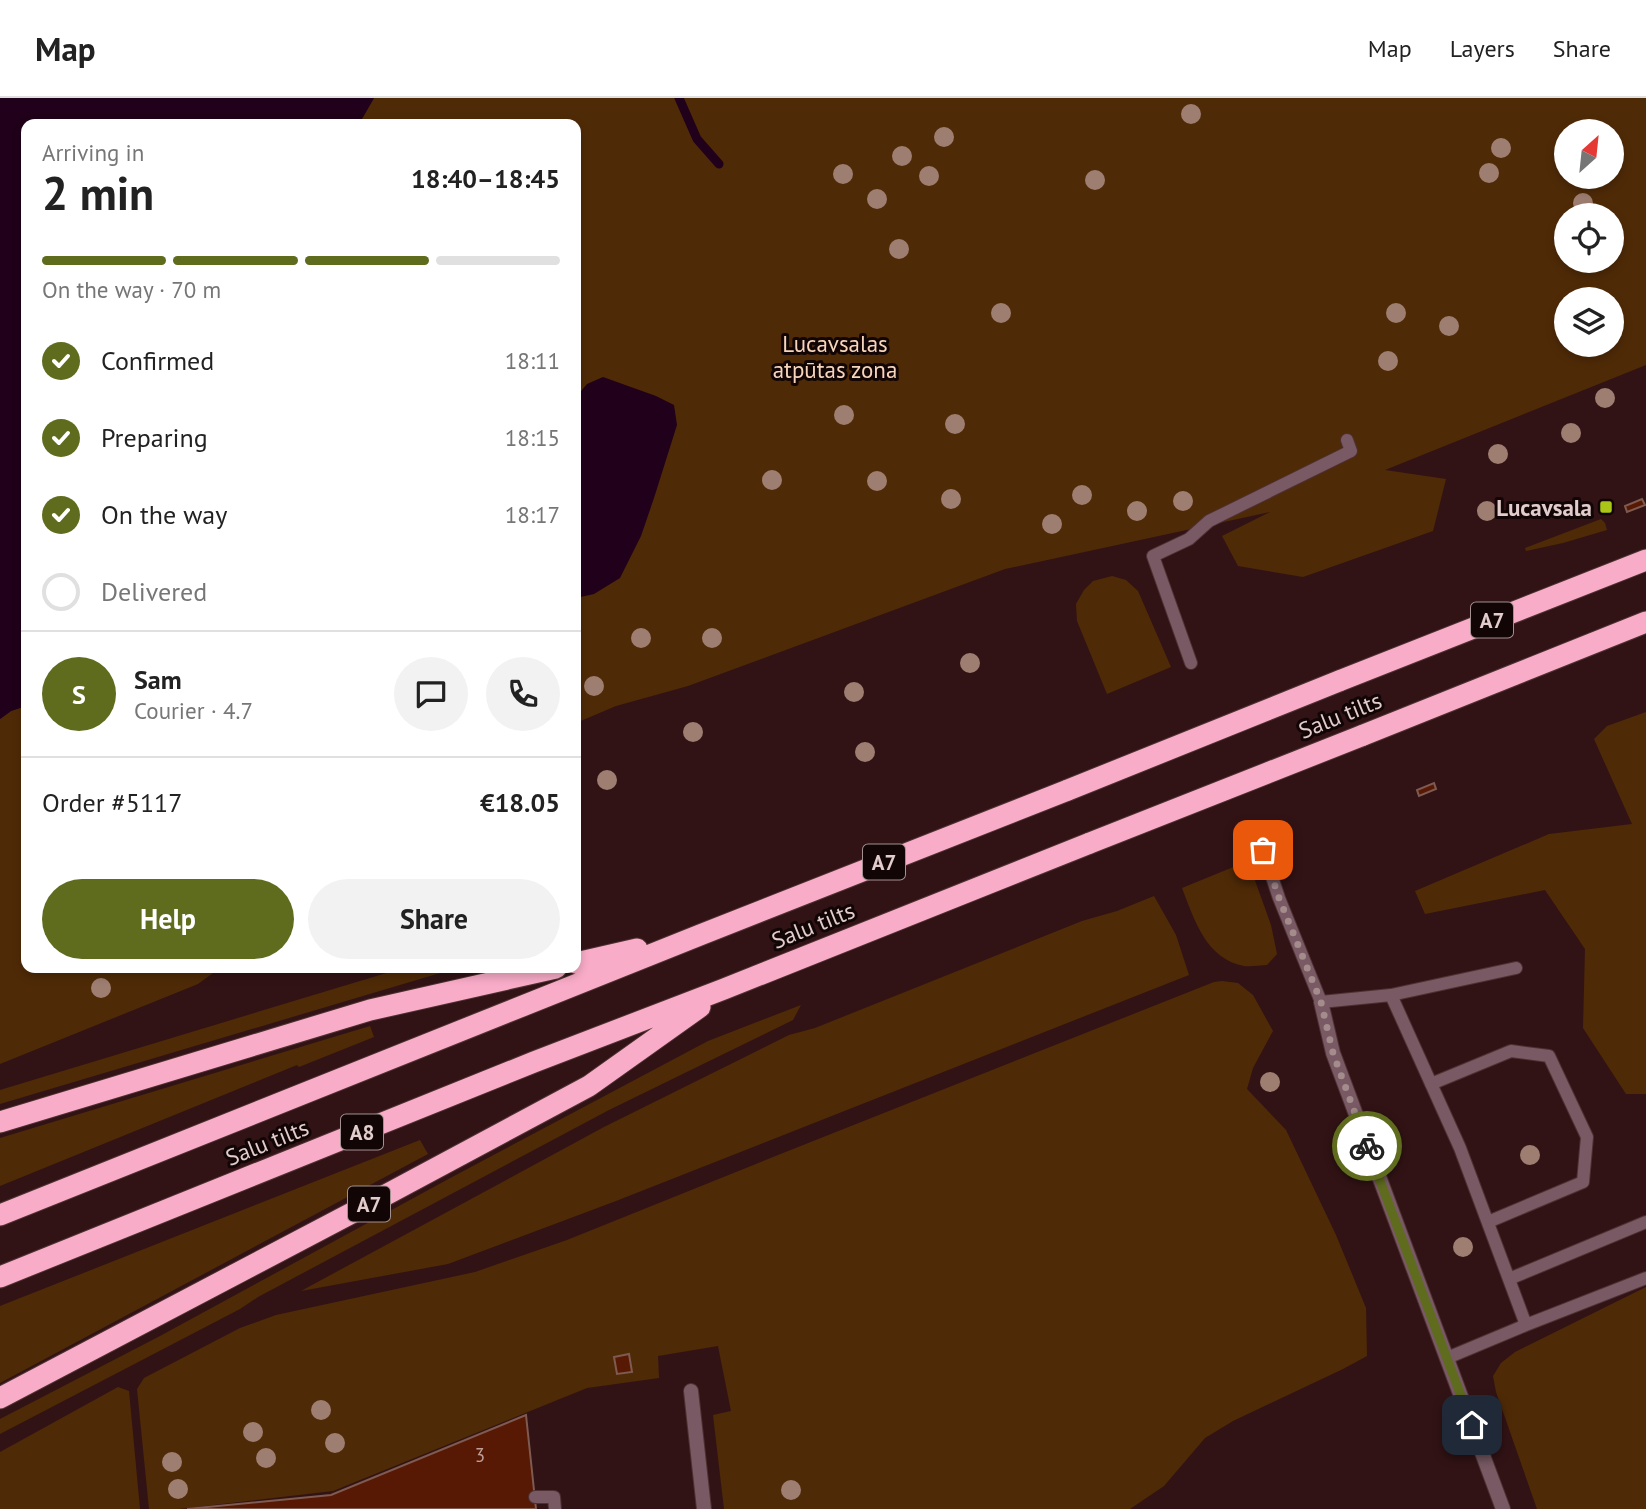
<!DOCTYPE html>
<html lang="en">
<head>
<meta charset="utf-8">
<style>
  :root { --surface:#fff; --page:#f2f2f2; --text:#222; --muted:#767676; --line:#e0e0e0; --accent:#5f6c1e }
  body { margin:0; font-family:"PT Sans",sans-serif; background:var(--page); color:var(--text); height:100vh; display:flex; flex-direction:column; font-size:26px; white-space:nowrap }
  * { box-sizing:border-box; margin:0 }
  p { font-size:23px; color:var(--muted) }
  .icon { flex:none; width:38px; height:38px; fill:none; stroke:currentColor; stroke-width:2; stroke-linecap:round; stroke-linejoin:round }
  .map { position:relative; flex:1; overflow:hidden }
  .details { position:absolute; left:21px; top:21px; width:560px; height:854px; display:flex; flex-direction:column; background:var(--surface); border-radius:14px; box-shadow:0 4px 10px #0003 }
  .details>* { flex:none }
  .needle { width:46px; rotate:27deg }
  .tools { position:absolute; left:1554px; top:21px; display:grid; gap:14px }
  .tools a { display:grid; place-items:center; width:70px; height:70px; border-radius:50%; background:var(--surface); box-shadow:0 4px 10px #0003; font-size:35px }
  .pin { position:absolute; display:grid; place-items:center; width:60px; height:60px; color:#fff; margin:-30px; border-radius:14px; box-shadow:0 4px 10px #0006 }
  .courier { position:absolute; display:grid; place-items:center; width:70px; height:70px; margin:-35px; border:5px solid #5f6c1e; border-radius:50%; background:#fff; color:#222; box-shadow:0 2px 9px #0007 }
  .head em { font-style:normal; font-weight:600 }
  .head div { display:flex; flex-direction:column-reverse }
  .head { display:flex; align-items:center; justify-content:space-between; height:119px; padding:0 21px }
  h1 { font-size:46px; font-weight:600; line-height:52px }
  .bar { display:grid; grid-template-columns:repeat(4,1fr); gap:10px 7px; align-content:center; height:84px; padding:0 21px }
  .bar i { height:9px; border-radius:5px; background:var(--line) }
  .bar .current { background:var(--accent) }
  .bar p { grid-column:span 4 }
  .line { display:flex; align-items:center; gap:18px; padding:0 21px; border-top:2px solid var(--line) }
  .line div { flex:1 }
  .round { display:grid; place-items:center; flex:none; width:74px; height:74px; border-radius:37px; background:var(--page) }
  ol { padding:0 21px; list-style:none }
  li { display:flex; align-items:center; gap:21px; height:77px }
  li p { margin-inline-start:auto }
  li .icon { padding:7px; border-radius:50%; background:var(--accent); color:#fff; stroke-width:4 }
  li:last-child { color:var(--muted) }
  li i { width:38px; height:38px; border:4px solid var(--line); border-radius:50% }
  .action { display:flex; gap:14px; margin-top:auto; padding:14px 21px }
  .action a { flex:1; height:80px; border-radius:42px; background:var(--accent); color:#fff; font-size:28px; font-weight:600; line-height:80px; text-align:center }
  .action a+a { background:var(--page); color:var(--text) }
  header { display:flex; align-items:center; gap:42px; box-sizing:border-box; height:98px; padding:0 35px; background:var(--surface); border-bottom:2px solid var(--line) }
  header strong { font-size:33px }
  nav { display:flex; gap:38px; margin-inline-start:auto; font-size:24px }
  .map>svg:first-child { display:block }
  .green { fill:#4f2a07; fill-rule:evenodd }
  .water { fill:#20001a }
  .lines { fill:none; stroke-linecap:round; stroke-linejoin:round }
  .stream { stroke:#20001a; stroke-width:9 }
  .building { fill:#571904; stroke:#7e5a50; stroke-width:2 }
  .lane-casing { stroke:#4e3132; stroke-width:14 }
  .street-casing { stroke:#4e3132; stroke-width:16 }
  .highway-casing { stroke:#4e3132; stroke-width:23 }
  .lane { stroke:#785964; stroke-width:12 }
  .street { stroke:#785964; stroke-width:14 }
  .highway { stroke:#f9acc7; stroke-width:21 }
  .highway-bridge-casing { stroke:#4e3132; stroke-width:23; stroke-linecap:butt }
  .highway-bridge { stroke:#f9acc7; stroke-width:21 }
  .tree { fill:#9e7e71 }
  .done { stroke:#a48b8c; stroke-width:7; stroke-dasharray:0 12.6 }
  .route { stroke:#5f6c1e; stroke-width:9 }
  .poi-dot { fill:#aac718; stroke:#110505; stroke-width:2.5 }
  .labels { text-anchor:middle; dominant-baseline:central; stroke-width:6; stroke-linejoin:round; paint-order:stroke }
  .number-label { font-size:19px; fill:#bf9f9a }
  .shield { fill:#110505; stroke:#a39090; stroke-width:2 }
  .shield-label { font-size:21px; font-weight:bold; fill:#e2cccc }
  .park-label { font-size:23px; fill:#f7d5bc; stroke:#110505 }
  .poi-label { font-size:23px; font-weight:bold; fill:#e2cccc; stroke:#110505; text-anchor:end }
  .street-label { font-size:23px; fill:#e2cccc; stroke:#110505 }
</style>
</head>
<body>
<header>
<strong>Map</strong>
<nav><a>Map</a><a>Layers</a><a>Share</a></nav>
</header>
<div class="map">
<svg width="1646" height="1411" viewBox="0 0 1646 1411">
  <rect width="100%" height="100%" fill="#321315"/>
  <path class="green" d="M374,0H1646V267L1385,372L1446,381L1433,433L1303,479L1238,468L1222,438L1270,414L1005,471L688,588L616,608L576,625V26H359ZM1566,33H1612V79H1566ZM1566,117H1612V163H1566ZM1566,201H1612V247H1566Z
    M1601,421L1605,425L1607,432L1563,445L1526,453L1525,450Z
    M1112,478L1126,482L1138,493L1171,569L1107,596L1077,523L1076,506L1084,492L1093,483Z
    M26,608V870H220L198,886L0,966V621L11,613Z
    M1646,614V996H1626L1583,930L1585,851L1545,792L1425,816L1415,793L1549,736L1632,726L1594,641L1607,628Z
    M1248,763L1271,827L1277,856L1267,867C1260,867 1251,869 1244,868C1206,861 1194,821 1182,790Z
    M1154,798L1176,837L1189,877L616,1103L448,1166L301,1193L604,1029L789,937L815,930L1082,823L1117,813Z
    M403,870H457L0,1006V992Z
    M1222,883L1238,885L1253,897L1273,933L1253,970L1247,991L1286,1032L1336,1137L1366,1210L1367,1258L1343,1271L1233,1323L1205,1340L1164,1388L1130,1411H724L713,1317L731,1313L718,1248L658,1258L659,1280L587,1290L333,1393L180,1411H149L137,1291L144,1280L240,1230L276,1217L475,1174L567,1142L773,1059L1214,884Z
    M801,907L793,922L609,1012L258,1199L240,1211L0,1336V1321L160,1238L454,1078L708,943Z
    M370,928L374,939L299,969L297,967L0,1088V1040Z
    M420,1042L428,1056L0,1285V1208Z
    M1646,1189V1411H1537L1496,1294L1493,1278L1501,1265L1515,1254Z
    M118,1289L129,1293L140,1411H0V1354Z"/>
  <path class="water" d="M0,0H374L359,26H26V608L11,613L0,621Z
    M603,279L656,298L674,307L677,327L654,400L641,438L620,480L594,496L576,500V299L587,286Z"/>
  <g class="lines">
    <path class="stream" d="M679,0L697,41L719,66"/>
  </g>
  <path class="building" d="M1642,401L1645,407L1627,414L1625,408Z
    M1434,685L1436,691L1419,698L1417,692Z
    M629,1256L632,1274L617,1276L614,1259Z
    M526,1317L536,1411H187L331,1397Z"/>
  <g class="lines">
    <g class="lane-casing">
      <path id="lane" d="M1191,565L1153,458L1189,441L1209,423L1351,353L1347,342
        M1263,752L1279,800L1321,904L1391,897L1516,870
        M1391,897L1460,1050L1526,1227
        M1431,986L1511,953L1549,958L1587,1039L1583,1084L1488,1124
        M1509,1181L1646,1124
        M1447,1260L1526,1227L1646,1180
        M535,1399H554L555,1411"/>
    </g>
    <g class="street-casing">
      <path id="street" d="M1321,904L1333,955L1503,1411
        M691,1293L704,1411"/>
    </g>
    <g class="highway-casing">
      <path id="highway" d="M1339,583L1646,462
        M1361,638L1646,524
        M576,865L637,851
        M0,1024L370,912L556,870
        M0,1117L700,837L1068,692
        M0,1179L534,964L724,891L1090,745
        M0,1300L367,1107L589,988L700,909"/>
    </g>
    <use href="#lane" class="lane"/>
    <use href="#street" class="street"/>
    <use href="#highway" class="highway"/>
    <g class="highway-bridge-casing">
      <path id="highway-bridge" d="M1068,692L1339,583
        M1090,745L1361,638"/>
    </g>
    <use href="#highway-bridge" class="highway-bridge"/>
  </g>
  <g class="tree">
    <circle cx="1191" cy="16" r="10"/>
    <circle cx="944" cy="39" r="10"/>
    <circle cx="1501" cy="50" r="10"/>
    <circle cx="902" cy="58" r="10"/>
    <circle cx="1489" cy="75" r="10"/>
    <circle cx="843" cy="76" r="10"/>
    <circle cx="929" cy="78" r="10"/>
    <circle cx="1095" cy="82" r="10"/>
    <circle cx="877" cy="101" r="10"/>
    <circle cx="1583" cy="105" r="10"/>
    <circle cx="899" cy="151" r="10"/>
    <circle cx="1001" cy="215" r="10"/>
    <circle cx="1396" cy="215" r="10"/>
    <circle cx="1449" cy="228" r="10"/>
    <circle cx="1388" cy="263" r="10"/>
    <circle cx="1605" cy="300" r="10"/>
    <circle cx="844" cy="317" r="10"/>
    <circle cx="955" cy="326" r="10"/>
    <circle cx="1571" cy="335" r="10"/>
    <circle cx="1498" cy="356" r="10"/>
    <circle cx="772" cy="382" r="10"/>
    <circle cx="877" cy="383" r="10"/>
    <circle cx="1082" cy="397" r="10"/>
    <circle cx="951" cy="401" r="10"/>
    <circle cx="1183" cy="403" r="10"/>
    <circle cx="1137" cy="413" r="10"/>
    <circle cx="1487" cy="413" r="10"/>
    <circle cx="1052" cy="426" r="10"/>
    <circle cx="641" cy="540" r="10"/>
    <circle cx="712" cy="540" r="10"/>
    <circle cx="970" cy="565" r="10"/>
    <circle cx="594" cy="588" r="10"/>
    <circle cx="854" cy="594" r="10"/>
    <circle cx="693" cy="634" r="10"/>
    <circle cx="865" cy="654" r="10"/>
    <circle cx="607" cy="682" r="10"/>
    <circle cx="101" cy="890" r="10"/>
    <circle cx="1270" cy="984" r="10"/>
    <circle cx="1530" cy="1057" r="10"/>
    <circle cx="1463" cy="1149" r="10"/>
    <circle cx="321" cy="1312" r="10"/>
    <circle cx="253" cy="1334" r="10"/>
    <circle cx="335" cy="1345" r="10"/>
    <circle cx="266" cy="1360" r="10"/>
    <circle cx="172" cy="1364" r="10"/>
    <circle cx="178" cy="1391" r="10"/>
    <circle cx="791" cy="1392" r="10"/>
  </g>
  <g class="lines">
    <path class="done" d="M1263,752L1279,800L1321,904L1333,955L1367,1048"/>
    <path class="route" d="M1367,1048L1472,1327"/>
  </g>
  <rect class="poi-dot" x="1599" y="402" width="14" height="14" rx="3.5"/>
  <g class="labels">
    <g class="number-label">
      <text x="480" y="1357">3</text>
    </g>
    <g class="shield">
      <rect x="1471" y="504.5" width="42" height="35" rx="5"/>
      <rect x="863" y="746.5" width="42" height="35" rx="5"/>
      <rect x="341" y="1016.5" width="42" height="35" rx="5"/>
      <rect x="348" y="1088.5" width="42" height="35" rx="5"/>
    </g>
    <g class="shield-label">
      <text x="1492" y="522">A7</text>
      <text x="884" y="764">A7</text>
      <text x="362" y="1034">A8</text>
      <text x="369" y="1106">A7</text>
    </g>
    <g class="park-label">
      <text x="835" y="245">Lucavsalas<tspan x="835" dy="26">atpūtas zona</tspan></text>
    </g>
    <g class="poi-label">
      <text x="1592" y="409">Lucavsala</text>
    </g>
    <g class="street-label">
      <text transform="translate(1340 617) rotate(-22)">Salu tilts</text>
      <text transform="translate(813 827) rotate(-22)">Salu tilts</text>
      <text transform="translate(267 1044) rotate(-22)">Salu tilts</text>
    </g>
  </g>
</svg>
<div class="tools">
<a><svg class="needle" viewBox="-14 -14 28 28"><path d="M0-13l5 13h-10z" fill="#e53935"/><path d="M0 13l5-13h-10z" fill="#767676"/></svg></a>
<a><svg class="icon" aria-label="locate" viewBox="0 0 24 24"><circle cx="12" cy="12" r="6"/><path d="M12 2v4M12 18v4M2 12h4M18 12h4"/></svg></a>
<a><svg class="icon" aria-label="layers" viewBox="0 0 24 24"><path d="M12 4l9 5-9 5-9-5zM3 14l9 5 9-5"/></svg></a>
</div>
<div class="pin" style="left:1263px;top:752px;background:#ea580c"><svg class="icon" aria-label="bag" viewBox="0 0 24 24"><path d="M5 8h14l-1 12H6zM9 8a3 3 0 0 1 6 0"/></svg></div>
<div class="pin" style="left:1472px;top:1327px;background:#1f2937"><svg class="icon" aria-label="home" viewBox="0 0 24 24"><path d="M3 11l9-7 9 7M6 9v11h12V9"/></svg></div>
<div class="courier" style="left:1367px;top:1048px"><svg class="icon" aria-label="bike" viewBox="0 0 24 24"><circle cx="6" cy="16" r="4"/><circle cx="18" cy="16" r="4"/><path d="M6 16l4-8h5l3 8M10 8l3 8H6M13 5h3"/></svg></div>
<section class="details">
<div class="head"><div><h1>2 min</h1><p>Arriving in</p></div><em>18:40–18:45</em></div>
<div class="bar"><i class="current"></i><i class="current"></i><i class="current"></i><i></i><p>On the way · 70 m</p></div>
<ol>
<li><svg class="icon" aria-label="check" viewBox="0 0 24 24"><path d="M5 12l5 5 9-10"/></svg>Confirmed<p>18:11</p></li>
<li><svg class="icon" aria-label="check" viewBox="0 0 24 24"><path d="M5 12l5 5 9-10"/></svg>Preparing<p>18:15</p></li>
<li><svg class="icon" aria-label="check" viewBox="0 0 24 24"><path d="M5 12l5 5 9-10"/></svg>On the way<p>18:17</p></li>
<li><i></i>Delivered</li>
</ol>
<div class="line" style="height:126px"><b class="round" style="background:var(--accent);color:#fff">S</b><div><b>Sam</b><p>Courier · 4.7</p></div><a class="round"><svg class="icon" aria-label="chat" viewBox="0 0 24 24"><path d="M4 5h16v11H9l-5 4z"/></svg></a><a class="round"><svg class="icon" aria-label="phone" viewBox="0 0 24 24"><path d="M5 4h4l2 5-3 2q2 4 5 5l2-3 5 2v4C11 20 4 13 5 4z"/></svg></a></div>
<div class="line" style="height:91px"><div>Order #5117</div><b>€18.05</b></div>
<div class="action"><a>Help</a><a>Share</a></div>
</section>
</div>
</body>
</html>
